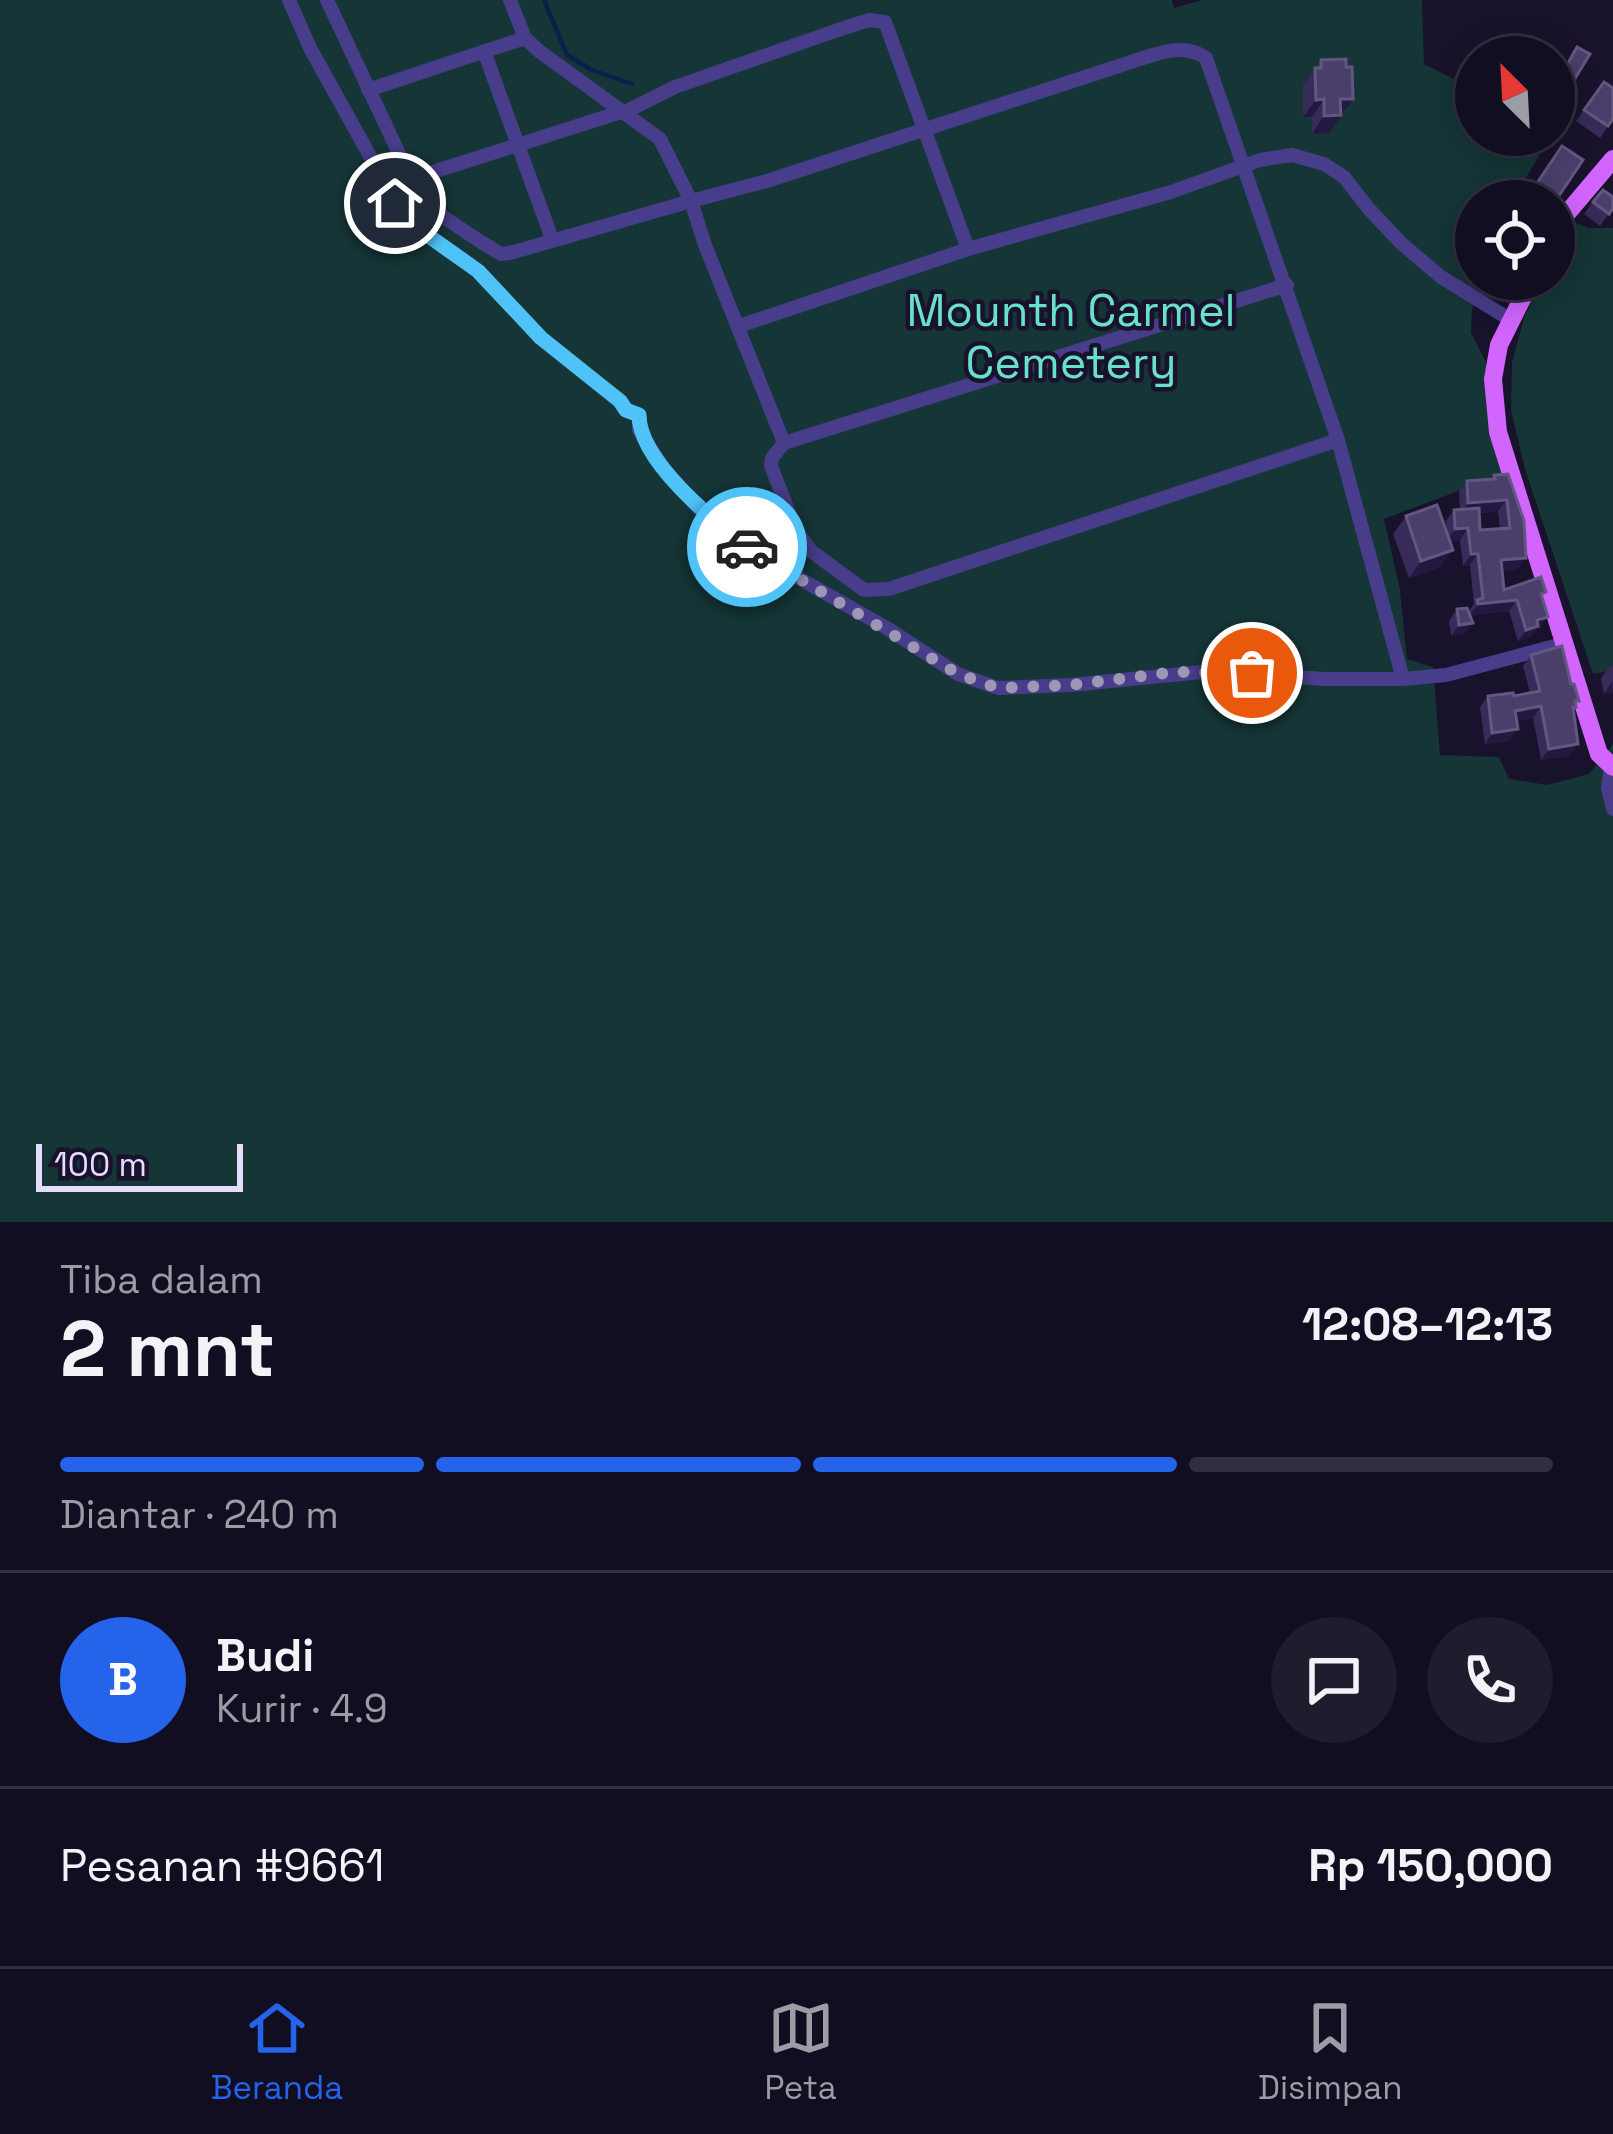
<!DOCTYPE html>
<html lang="id">
<head>
<meta charset="utf-8">
<style>
  :root { --surface:#120e21; --page:#1f1c2e; --text:#f1f3f6; --muted:#9c9ca5; --line:#312e3f; --accent:#2563eb }
  body { margin:0; font-family:"Space Grotesk",sans-serif; background:var(--page); color:var(--text); height:100vh; display:flex; flex-direction:column; font-size:45px; white-space:nowrap }
  * { box-sizing:border-box; margin:0 }
  p { font-size:39px; color:var(--muted) }
  .icon { flex:none; width:66px; height:66px; fill:none; stroke:currentColor; stroke-width:2; stroke-linecap:round; stroke-linejoin:round }
  .map { position:relative; height:1222px; overflow:hidden }
  .sheet { display:flex; flex-direction:column; background:var(--surface); flex:1 }
  .sheet>* { flex:none }
  .needle { width:78px; rotate:336deg }
  .controls { position:absolute; left:1455px; top:36px; display:grid; gap:24px }
  .controls a { display:grid; place-items:center; width:120px; height:120px; border-radius:50%; background:var(--surface); box-shadow:0 6px 30px #0003,0 0 0 3px var(--line); font-size:60px }
  .scale { position:absolute; left:36px; bottom:30px; width:207px; box-sizing:border-box; padding-left:12px; border:6px solid #e4ddff; border-top:0; font-size:33px; line-height:42px; white-space:nowrap; color:#e4ddff; -webkit-text-stroke:9px #18122c; paint-order:stroke }
  .pin { position:absolute; display:grid; place-items:center; width:102px; height:102px; color:#fff; margin:-51px; border:6px solid #fff; border-radius:50%; box-shadow:0 3px 12px #0007 }
  .courier { position:absolute; display:grid; place-items:center; width:120px; height:120px; margin:-60px; border:9px solid #4fc3f7; border-radius:50%; background:#fff; color:#222; box-shadow:0 3px 15px #0007 }
  .headline em { font-style:normal; font-weight:600 }
  .headline div { display:flex; flex-direction:column-reverse }
  .headline { display:flex; align-items:center; justify-content:space-between; height:204px; padding:0 60px }
  h1 { font-size:78px; font-weight:600; line-height:90px }
  .bar { display:grid; grid-template-columns:repeat(4,1fr); gap:18px 12px; align-content:center; height:144px; padding:0 60px }
  .bar i { height:15px; border-radius:9px; background:var(--line) }
  .bar .on { background:var(--accent) }
  .bar p { grid-column:span 4 }
  .line { display:flex; align-items:center; gap:30px; padding:0 60px; border-top:3px solid var(--line) }
  .line div { flex:1 }
  .round { display:grid; place-items:center; flex:none; width:126px; height:126px; border-radius:63px; background:var(--page) }
  .tab-bar { display:flex; justify-content:space-around; align-items:center; height:168px; border-top:3px solid var(--line); background:var(--surface); font-size:33px; color:var(--muted) }
  .tab-bar a { display:grid; justify-items:center; gap:6px }
  .tab-bar .on { color:var(--accent) }
  .map>svg:first-child { display:block }
  .green { fill:#153536 }
  .lines { fill:none; stroke-linecap:round; stroke-linejoin:round }
  .stream { stroke:#0c1e4b; stroke-width:4.5 }
  .minor { stroke:#473d8a; stroke-width:14 }
  .major { stroke:#d165fe; stroke-width:18 }
  .wall { fill:#382b59; fill-rule:evenodd }
  .shaded-wall { fill:#231940 }
  .building { fill:#4a3e6b; stroke:#625782; stroke-width:3 }
  .done { stroke:#9d96b5; stroke-width:12; stroke-dasharray:0 21.6 }
  .route { stroke:#4fc3f7; stroke-width:15 }
  .labels { text-anchor:middle; dominant-baseline:central; stroke-width:9; stroke-linejoin:round; paint-order:stroke }
  .park-label { font-size:45px; fill:#68e0cc; stroke:#18122c }
</style>
</head>
<body>
<div class="map">
<svg width="1613" height="1222" viewBox="0 0 1613 1222">
  <rect width="100%" height="100%" fill="#18122c"/>
  <path class="green" d="M0,0H1172L1174,8L1202,0H1422L1424,64L1476,90V135H1500L1501,139L1540,155L1511,201H1476V245L1464,264L1476,270V279H1480L1472,311L1471,333L1486,362V396L1503,474L1384,519L1400,590L1407,659L1433,667L1440,755L1499,757L1509,779L1547,785L1589,774L1613,744V1222H0Z
    M1577,223L1588,228H1613V670L1593,674L1525,469L1511,410L1512,362L1524,318L1543,279H1554V257Z"/>
  <g class="lines">
    <path class="stream" d="M544,0L567,55L592,70L632,84"/>
    <path class="minor" d="M289,0L310,48L396,203L409,222L478,271L541,338L619,401L626,411L639,415V430L664,469L702,512L758,555L885,627L958,674L998,688L1071,685L1212,671L1324,679H1403L1446,675L1566,643
      M327,0L411,179L426,201L436,212L481,242L501,254L510,253L691,201L660,139L539,51L525,38L510,0
      M484,51L552,239
      M368,90L525,38
      M625,112L675,87L838,30L869,20L885,22L968,249
      M411,179L624,111
      M739,326L968,249L1171,192L1260,160L1292,155L1324,164L1344,177L1369,209L1401,243L1441,277L1511,320
      M1338,440L889,589L864,590L811,551L795,528L771,466L772,458L784,443L705,245L691,201L767,181L1122,65C1149,57 1181,40 1206,58L1338,440L1403,679
      M784,443L1287,285
      M1611,766L1608,788L1613,809"/>
    <path class="major" d="M1554,235L1563,218L1613,159
      M1532,279L1499,345L1493,379L1498,432L1599,754L1613,767"/>
  </g>
  <path class="wall" d="M1554,57L1563,98L1555,109L1554,108Z
    M1321,60L1346,67L1353,99L1329,133L1312,134V117H1303V85Z
    M1604,82L1613,119L1600,138L1576,121Z
    M1593,202L1613,208L1600,226L1584,214Z
    M1508,474L1518,569L1502,571L1504,590L1542,597L1540,628L1536,629L1530,637L1518,641L1509,611L1470,615L1473,623L1464,634L1451,636L1449,621L1457,609L1469,611L1474,604L1470,565L1463,566L1460,540L1449,541L1440,567L1409,578L1393,534L1406,516L1447,534L1446,521L1454,510L1460,509L1459,492L1467,481L1491,479L1494,475ZM1498,511L1500,528L1480,530L1479,513Z
    M1531,655L1576,706L1573,711L1570,756L1541,760L1533,718L1517,721L1510,741L1485,744L1480,707L1488,696H1514L1530,693L1523,666Z
    M1613,665V693L1604,694L1601,678L1610,666Z"/>
  <path class="shaded-wall" d="M1324,99L1312,117H1303L1316,100Z
    M1340,99H1353L1329,133L1312,134L1324,116Z
    M1507,500L1498,511L1460,514L1468,503Z
    M1468,528L1460,540L1447,541L1455,529Z
    M1453,550L1440,567L1409,578L1421,561Z
    M1471,554H1478L1470,565L1463,566Z
    M1526,558L1518,569L1493,572L1501,560Z
    M1517,600L1509,611L1470,615L1478,604Z
    M1548,617L1530,637L1518,641L1526,630L1537,620Z
    M1473,623L1464,634L1451,636L1459,625Z
    M1612,682L1613,693L1604,694Z
    M1541,706L1533,718L1508,723L1515,711Z
    M1518,729L1510,741L1485,744L1492,733Z
    M1578,744L1570,756L1541,760L1549,749Z"/>
  <path class="building" d="M1511,36L1526,43L1520,57H1500Z
    M1577,47L1590,54L1563,98L1554,93V57L1567,65Z
    M1346,59V67H1352L1353,99H1340L1341,115L1324,116V99L1316,100L1315,68H1321V60Z
    M1604,82L1613,88V119L1608,126L1584,110Z
    M1562,146L1583,160L1554,203V201H1531L1527,198Z
    M1603,190L1613,197V208L1609,214L1593,202Z
    M1508,474L1524,521L1526,558L1501,560L1504,590L1541,577L1546,592L1541,594L1548,617L1537,620L1538,626L1526,630L1517,600L1478,604L1477,600L1483,598L1478,554H1471L1468,528L1455,529L1454,510L1479,508L1480,530L1510,528L1507,500L1468,503L1467,481L1495,479L1494,475Z
    M1437,505L1453,550L1421,561L1406,516Z
    M1467,608L1473,623L1459,625L1457,609Z
    M1562,646L1571,684H1574L1579,701H1575L1576,707H1573L1578,744L1549,749L1541,706L1515,711L1518,729L1492,733L1488,696L1513,693L1514,696L1540,691L1531,655Z"/>
  <g class="lines">
    <path class="done" d="M747,547L958,674L998,688L1071,685L1174,672L1252,673"/>
    <path class="route" d="M395,203L409,222L478,271L541,338L620,401L626,410L639,415C639,461 713,520 747,547"/>
  </g>
  <g class="labels">
    <g class="park-label">
      <text x="1071" y="310">Mounth Carmel<tspan x="1071" dy="52">Cemetery</tspan></text>
    </g>
  </g>
</svg>
<div class="controls">
<a><svg class="needle" viewBox="-14 -14 28 28"><path d="M0-13l5 13h-10z" fill="#e53935"/><path d="M0 13l5-13h-10z" fill="#9c9ca5"/></svg></a>
<a><svg class="icon" aria-label="locate" viewBox="0 0 24 24"><circle cx="12" cy="12" r="6"/><path d="M12 2v4M12 18v4M2 12h4M18 12h4"/></svg></a>
</div>
<div class="scale">100 m</div>
<div class="pin" style="left:1252px;top:673px;background:#ea580c"><svg class="icon" aria-label="bag" viewBox="0 0 24 24"><path d="M5 8h14l-1 12H6zM9 8a3 3 0 0 1 6 0"/></svg></div>
<div class="pin" style="left:395px;top:203px;background:#1f2937"><svg class="icon" aria-label="home" viewBox="0 0 24 24"><path d="M3 11l9-7 9 7M6 9v11h12V9"/></svg></div>
<div class="courier" style="left:747px;top:547px"><svg class="icon" aria-label="car" viewBox="0 0 24 24"><path d="M5 17H2v-5l4-1 3-4h7l3 4 3 1v5h-3M9 17h6M6 11h13"/><circle cx="7" cy="17" r="2"/><circle cx="17" cy="17" r="2"/></svg></div>
</div>
<section class="sheet">
<div class="headline"><div><h1>2 mnt</h1><p>Tiba dalam</p></div><em>12:08–12:13</em></div>
<div class="bar"><i class="on"></i><i class="on"></i><i class="on"></i><i></i><p>Diantar · 240 m</p></div>
<div class="line" style="height:216px"><b class="round" style="background:var(--accent);color:#fff">B</b><div><b>Budi</b><p>Kurir · 4.9</p></div><a class="round"><svg class="icon" aria-label="chat" viewBox="0 0 24 24"><path d="M4 5h16v11H9l-5 4z"/></svg></a><a class="round"><svg class="icon" aria-label="phone" viewBox="0 0 24 24"><path d="M5 4h4l2 5-3 2q2 4 5 5l2-3 5 2v4C11 20 4 13 5 4z"/></svg></a></div>
<div class="line" style="height:156px"><div>Pesanan #9661</div><b>Rp 150,000</b></div>
</section>
<nav class="tab-bar">
<a class="on"><svg class="icon" aria-label="home" viewBox="0 0 24 24"><path d="M3 11l9-7 9 7M6 9v11h12V9"/></svg>Beranda</a>
<a><svg class="icon" aria-label="map" viewBox="0 0 24 24"><path d="M3 6l6-2 6 2 6-2v14l-6 2-6-2-6 2zM9 4v14M15 6v14"/></svg>Peta</a>
<a><svg class="icon" aria-label="saved" viewBox="0 0 24 24"><path d="M7 4h10v16l-5-4-5 4z"/></svg>Disimpan</a>
</nav>
</body>
</html>
